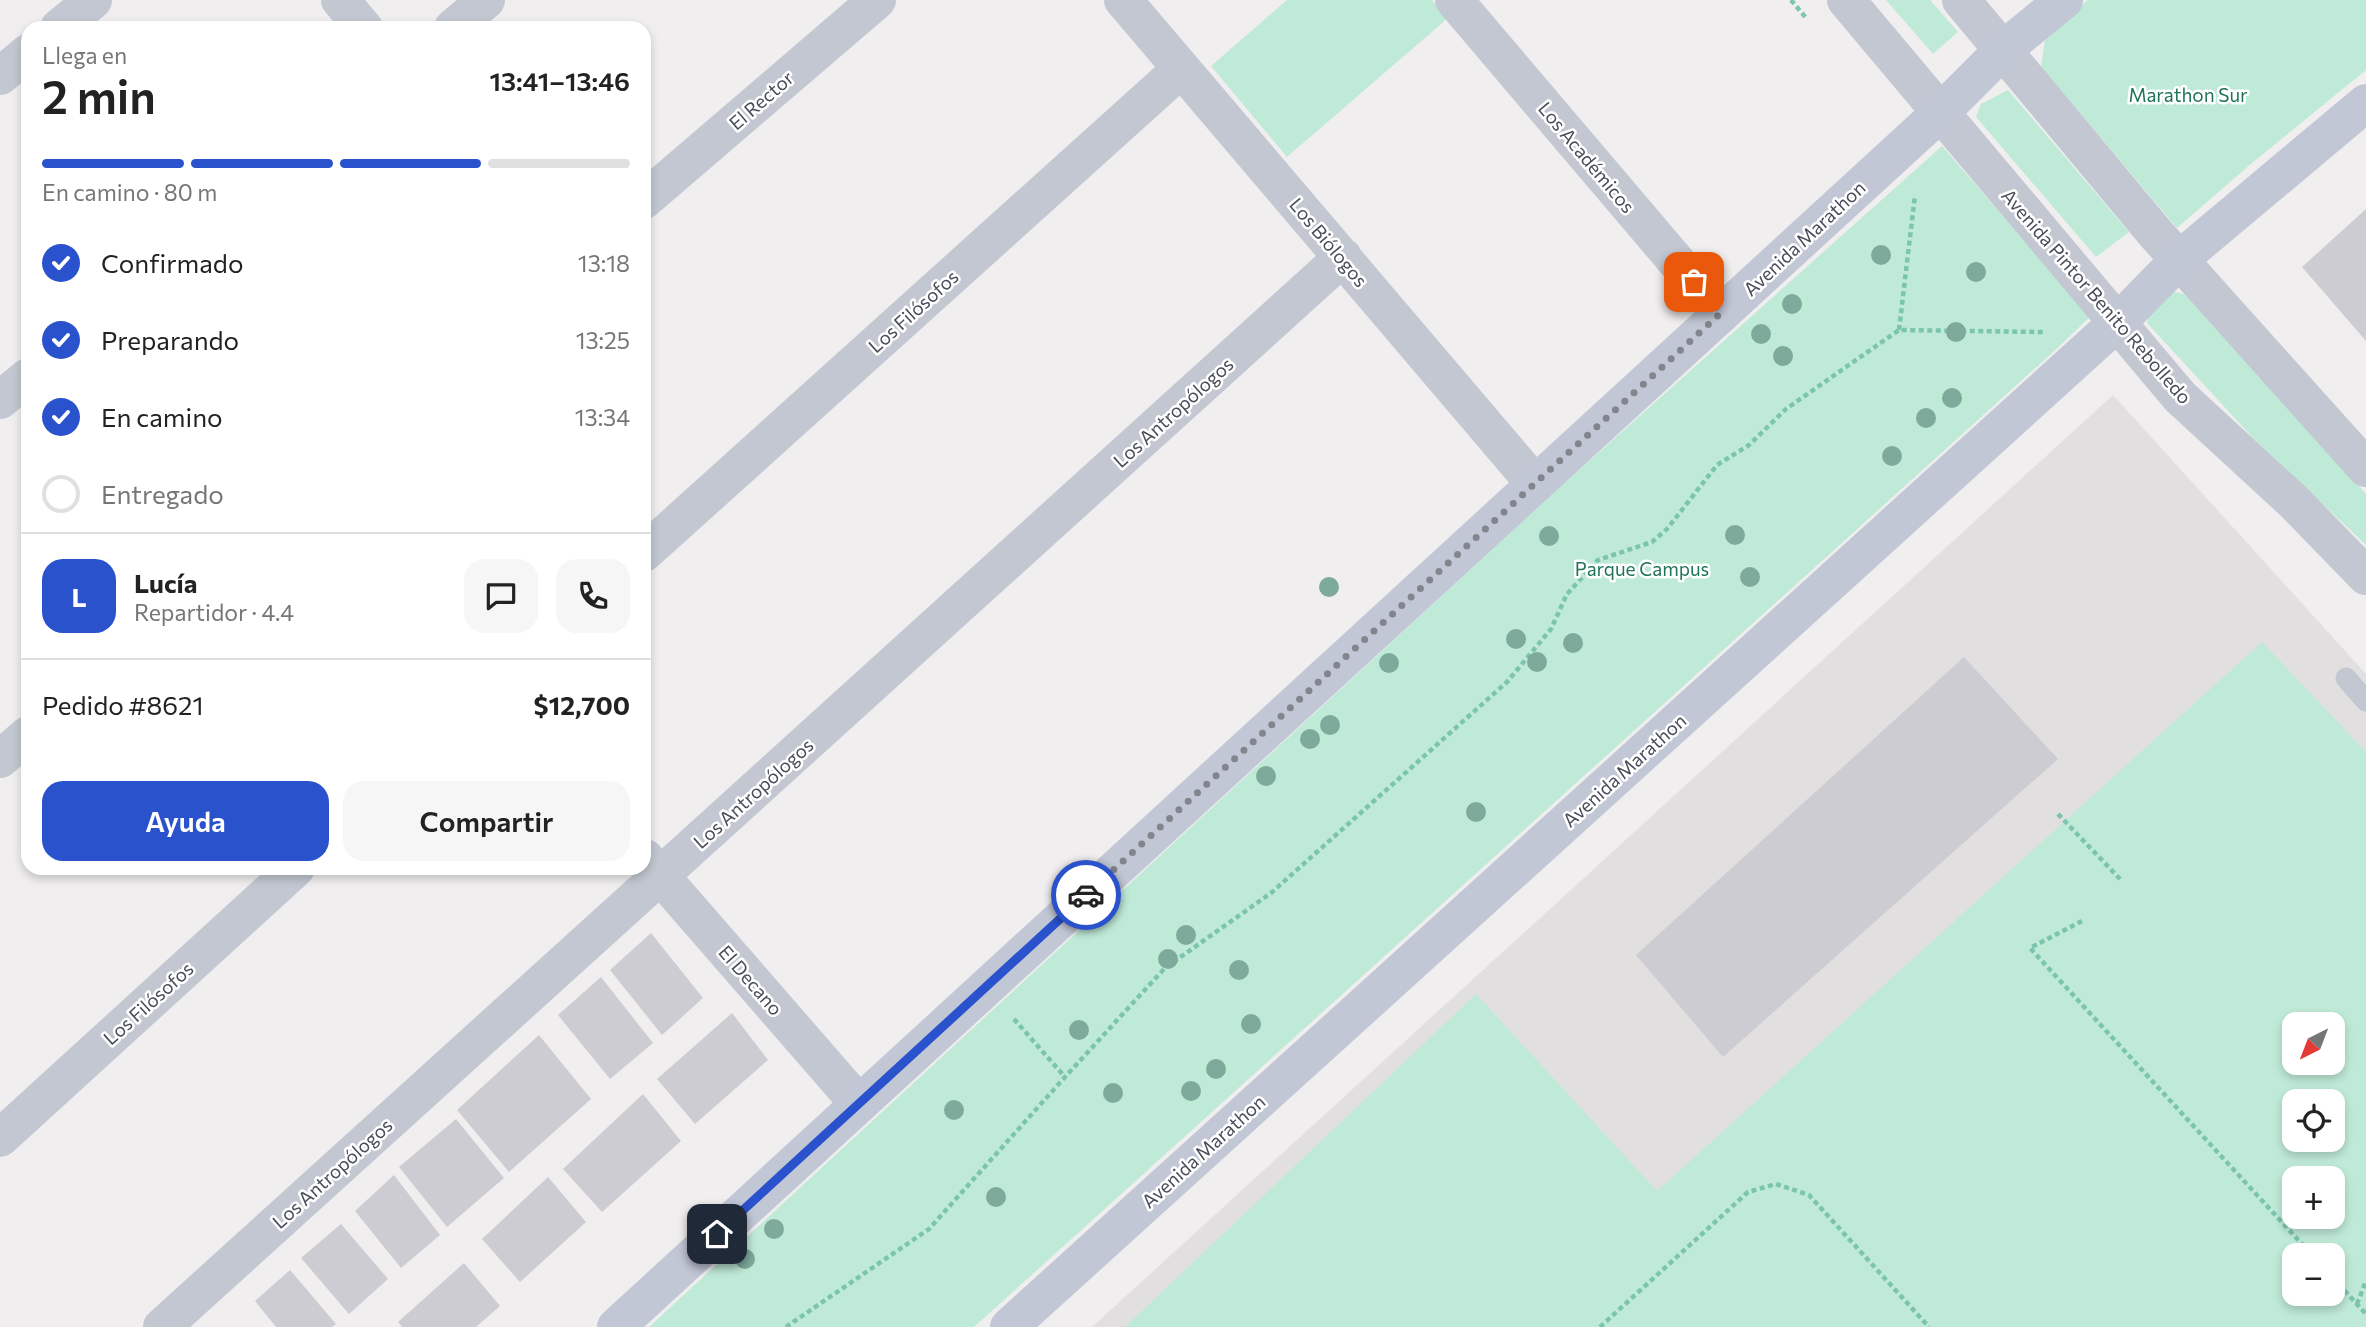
<!DOCTYPE html>
<html lang="es">
<head>
<meta charset="utf-8">
<style>
  :root { --surface:#fff; --page:#f6f6f6; --text:#222; --muted:#767676; --line:#e0e0e0; --accent:#2a52cd }
  body { margin:0; font-family:Commissioner,sans-serif; background:var(--page); color:var(--text); height:100vh; display:flex; flex-direction:column; font-size:26px; white-space:nowrap }
  * { box-sizing:border-box; margin:0 }
  p { font-size:23px; color:var(--muted) }
  .icon { flex:none; width:38px; height:38px; fill:none; stroke:currentColor; stroke-width:2; stroke-linecap:round; stroke-linejoin:round }
  .map { position:relative; flex:1; overflow:hidden }
  .drawer { position:absolute; left:21px; top:21px; width:630px; height:854px; display:flex; flex-direction:column; background:var(--surface); border-radius:21px; box-shadow:0 4px 10px #0003 }
  .drawer>* { flex:none }
  .needle { width:46px; rotate:222deg }
  .buttons { position:absolute; left:2282px; top:1012px; display:grid; gap:14px }
  .buttons a { display:grid; place-items:center; width:63px; height:63px; border-radius:14px; background:var(--surface); box-shadow:0 4px 10px #0003; font-size:35px }
  .pin { position:absolute; display:grid; place-items:center; width:60px; height:60px; color:#fff; margin:-30px; border-radius:14px; box-shadow:0 4px 10px #0006 }
  .courier { position:absolute; display:grid; place-items:center; width:70px; height:70px; margin:-35px; border:5px solid #2a52cd; border-radius:50%; background:#fff; color:#222; box-shadow:0 2px 9px #0007 }
  .headline em { font-style:normal; font-weight:600 }
  .headline div { display:flex; flex-direction:column-reverse }
  .headline { display:flex; align-items:center; justify-content:space-between; height:119px; padding:0 21px }
  h1 { font-size:46px; font-weight:600; line-height:52px }
  .bar { display:grid; grid-template-columns:repeat(4,1fr); gap:10px 7px; align-content:center; height:84px; padding:0 21px }
  .bar i { height:9px; border-radius:5px; background:var(--line) }
  .bar .selected { background:var(--accent) }
  .bar p { grid-column:span 4 }
  .line { display:flex; align-items:center; gap:18px; padding:0 21px; border-top:2px solid var(--line) }
  .line div { flex:1 }
  .round { display:grid; place-items:center; flex:none; width:74px; height:74px; border-radius:21px; background:var(--page) }
  ol { padding:0 21px; list-style:none }
  li { display:flex; align-items:center; gap:21px; height:77px }
  li p { margin-inline-start:auto }
  li .icon { padding:7px; border-radius:50%; background:var(--accent); color:#fff; stroke-width:4 }
  li:last-child { color:var(--muted) }
  li i { width:38px; height:38px; border:4px solid var(--line); border-radius:50% }
  .action { display:flex; gap:14px; margin-top:auto; padding:14px 21px }
  .action a { flex:1; height:80px; border-radius:21px; background:var(--accent); color:#fff; font-size:28px; font-weight:600; line-height:80px; text-align:center }
  .action a+a { background:var(--page); color:var(--text) }
  .map>svg:first-child { display:block }
  .education { fill:#e1dfdf; fill-rule:evenodd }
  .green { fill:#c0ead8; fill-rule:evenodd }
  .building { fill:#ccccd2 }
  .lines { fill:none; stroke-linecap:round; stroke-linejoin:round }
  .path { stroke:#7bc4ae; stroke-width:4.5; stroke-dasharray:5 3.5; stroke-linecap:butt }
  .service { stroke:#c2c7d1; stroke-width:21 }
  .minor { stroke:#c2c7d1; stroke-width:38 }
  .tertiary { stroke:#c2c7d1; stroke-width:38 }
  .secondary { stroke:#c2c7d5; stroke-width:38 }
  .tree { fill:#7eaa9c }
  .done { stroke:#83858d; stroke-width:7; stroke-dasharray:0 12.6 }
  .route { stroke:#2a52cd; stroke-width:9 }
  .labels { text-anchor:middle; dominant-baseline:central; stroke-width:5; stroke-linejoin:round; paint-order:stroke }
  .park-label { font-size:19px; fill:#207359; stroke:#fff }
  .street-label { font-size:19px; fill:#484d59; stroke:#fff }
</style>
</head>
<body>
<div class="map">
<svg width="2366" height="1327" viewBox="0 0 2366 1327">
  <rect width="100%" height="100%" fill="#f0eeee"/>
  <path class="education" d="M2113,395L2366,674V1327H1092ZM2294,1024H2333V1062H2294ZM2294,1101H2333V1139H2294ZM2294,1178H2333V1216H2294ZM2294,1255H2333V1293H2294Z"/>
  <path class="green" d="M1287,0H1432L1448,18L1287,157L1211,66Z
    M1886,0H1930L1958,32L1933,54Z
    M2088,0H2366V70L2252,163L2177,228L2041,67L2046,33Z
    M2008,90L2129,232L2096,257L1976,117L1981,104Z
    M1942,146L2090,317L2051,354L974,1327H649L1550,496Z
    M2171,291L2184,294L2366,494V545L2254,439L2147,323L2149,311Z
    M2262,642L2366,752V1327H1125L1476,994L1657,1191ZM2294,1024H2333V1062H2294ZM2294,1101H2333V1139H2294ZM2294,1178H2333V1216H2294ZM2294,1255H2333V1293H2294Z"/>
  <path class="building" d="M2366,209V341L2302,267Z
    M1964,657L2058,759L1723,1057L1636,955Z
    M651,933L703,998L662,1035L610,970Z
    M601,977L653,1043L610,1079L558,1015Z
    M732,1013L768,1060L695,1124L657,1079Z
    M539,1035L591,1099L509,1172L457,1110Z
    M643,1094L681,1141L602,1212L563,1169Z
    M456,1119L504,1178L447,1227L399,1167Z
    M394,1175L440,1235L401,1268L355,1211Z
    M548,1177L586,1222L520,1282L482,1239Z
    M341,1224L388,1279L349,1314L301,1258Z
    M464,1263L500,1306L476,1327H402L398,1322Z
    M290,1270L336,1324L332,1327H276L255,1301Z"/>
  <g class="lines">
    <path class="path" d="M1791,0L1807,19
      M1899,330L1915,195
      M2058,814L2120,879
      M2082,921L2030,948L2312,1255
      M1014,1019L1065,1077
      M2333,1278L2366,1314
      M2357,1304L2366,1281
      M786,1327L929,1229L1065,1077L1165,968L1271,893L1507,682L1551,629L1567,594L1598,560L1652,542L1667,529L1717,465L1749,445L1786,409L1899,330L2043,332
      M1600,1327L1748,1192L1776,1184L1809,1195L1929,1327"/>
    <path class="service" d="M2346,678L2366,701"/>
    <path class="minor" d="M340,0L364,28
      M1123,0L1535,484
      M1454,0L1721,314
      M59,28L93,0
      M453,28L486,0
      M0,76L28,53
      M644,200L877,0
      M0,400L28,377
      M644,553L1181,69
      M0,759L28,735
      M645,858L859,1104
      M0,1138L296,868
      M162,1327L1343,257"/>
    <path class="tertiary" d="M1846,0L2180,397L2294,502L2366,576
      M1961,0L2156,234L2366,468"/>
    <path class="secondary" d="M616,1327L1940,113L2004,49L2064,0
      M1009,1327L2119,321L2180,259L2366,103"/>
  </g>
  <g class="tree">
    <circle cx="1881" cy="255" r="10"/>
    <circle cx="1976" cy="272" r="10"/>
    <circle cx="1792" cy="304" r="10"/>
    <circle cx="1956" cy="332" r="10"/>
    <circle cx="1761" cy="334" r="10"/>
    <circle cx="1783" cy="356" r="10"/>
    <circle cx="1952" cy="398" r="10"/>
    <circle cx="1926" cy="418" r="10"/>
    <circle cx="1892" cy="456" r="10"/>
    <circle cx="1735" cy="535" r="10"/>
    <circle cx="1549" cy="536" r="10"/>
    <circle cx="1750" cy="577" r="10"/>
    <circle cx="1329" cy="587" r="10"/>
    <circle cx="1516" cy="639" r="10"/>
    <circle cx="1573" cy="643" r="10"/>
    <circle cx="1537" cy="662" r="10"/>
    <circle cx="1389" cy="663" r="10"/>
    <circle cx="1330" cy="725" r="10"/>
    <circle cx="1310" cy="739" r="10"/>
    <circle cx="1266" cy="776" r="10"/>
    <circle cx="1476" cy="812" r="10"/>
    <circle cx="1186" cy="935" r="10"/>
    <circle cx="1168" cy="959" r="10"/>
    <circle cx="1239" cy="970" r="10"/>
    <circle cx="1251" cy="1024" r="10"/>
    <circle cx="1079" cy="1030" r="10"/>
    <circle cx="1216" cy="1069" r="10"/>
    <circle cx="1191" cy="1091" r="10"/>
    <circle cx="1113" cy="1093" r="10"/>
    <circle cx="954" cy="1110" r="10"/>
    <circle cx="996" cy="1197" r="10"/>
    <circle cx="774" cy="1229" r="10"/>
    <circle cx="745" cy="1259" r="10"/>
  </g>
  <g class="lines">
    <path class="done" d="M1086,895L1721,313L1694,282"/>
    <path class="route" d="M717,1234L1086,895"/>
  </g>
  <g class="labels">
    <g class="park-label">
      <text x="2188" y="94">Marathon Sur</text>
      <text x="1642" y="568">Parque Campus</text>
    </g>
    <g class="street-label">
      <text transform="translate(761 100) rotate(-41)">El Rector</text>
      <text transform="translate(1587 157) rotate(50)">Los Académicos</text>
      <text transform="translate(1804 238) rotate(-43)">Avenida Marathon</text>
      <text transform="translate(1329 242) rotate(50)">Los Biólogos</text>
      <text transform="translate(2097 296) rotate(49)">Avenida Pintor Benito Rebolledo</text>
      <text transform="translate(913 311) rotate(-42)">Los Filósofos</text>
      <text transform="translate(1173 412) rotate(-42)">Los Antropólogos</text>
      <text transform="translate(1624 770) rotate(-42)">Avenida Marathon</text>
      <text transform="translate(753 793) rotate(-42)">Los Antropólogos</text>
      <text transform="translate(751 980) rotate(49)">El Decano</text>
      <text transform="translate(148 1003) rotate(-42)">Los Filósofos</text>
      <text transform="translate(1203 1151) rotate(-42)">Avenida Marathon</text>
      <text transform="translate(332 1173) rotate(-42)">Los Antropólogos</text>
    </g>
  </g>
</svg>
<div class="buttons">
<a><svg class="needle" viewBox="-14 -14 28 28"><path d="M0-13l5 13h-10z" fill="#e53935"/><path d="M0 13l5-13h-10z" fill="#767676"/></svg></a>
<a><svg class="icon" aria-label="locate" viewBox="0 0 24 24"><circle cx="12" cy="12" r="6"/><path d="M12 2v4M12 18v4M2 12h4M18 12h4"/></svg></a>
<a>+</a>
<a>−</a>
</div>
<div class="pin" style="left:1694px;top:282px;background:#ea580c"><svg class="icon" aria-label="bag" viewBox="0 0 24 24"><path d="M5 8h14l-1 12H6zM9 8a3 3 0 0 1 6 0"/></svg></div>
<div class="pin" style="left:717px;top:1234px;background:#1f2937"><svg class="icon" aria-label="home" viewBox="0 0 24 24"><path d="M3 11l9-7 9 7M6 9v11h12V9"/></svg></div>
<div class="courier" style="left:1086px;top:895px"><svg class="icon" aria-label="car" viewBox="0 0 24 24"><path d="M5 17H2v-5l4-1 3-4h7l3 4 3 1v5h-3M9 17h6M6 11h13"/><circle cx="7" cy="17" r="2"/><circle cx="17" cy="17" r="2"/></svg></div>
<section class="drawer">
<div class="headline"><div><h1>2 min</h1><p>Llega en</p></div><em>13:41–13:46</em></div>
<div class="bar"><i class="selected"></i><i class="selected"></i><i class="selected"></i><i></i><p>En camino · 80 m</p></div>
<ol>
<li><svg class="icon" aria-label="check" viewBox="0 0 24 24"><path d="M5 12l5 5 9-10"/></svg>Confirmado<p>13:18</p></li>
<li><svg class="icon" aria-label="check" viewBox="0 0 24 24"><path d="M5 12l5 5 9-10"/></svg>Preparando<p>13:25</p></li>
<li><svg class="icon" aria-label="check" viewBox="0 0 24 24"><path d="M5 12l5 5 9-10"/></svg>En camino<p>13:34</p></li>
<li><i></i>Entregado</li>
</ol>
<div class="line" style="height:126px"><b class="round" style="background:var(--accent);color:#fff">L</b><div><b>Lucía</b><p>Repartidor · 4.4</p></div><a class="round"><svg class="icon" aria-label="chat" viewBox="0 0 24 24"><path d="M4 5h16v11H9l-5 4z"/></svg></a><a class="round"><svg class="icon" aria-label="phone" viewBox="0 0 24 24"><path d="M5 4h4l2 5-3 2q2 4 5 5l2-3 5 2v4C11 20 4 13 5 4z"/></svg></a></div>
<div class="line" style="height:91px"><div>Pedido #8621</div><b>$12,700</b></div>
<div class="action"><a>Ayuda</a><a>Compartir</a></div>
</section>
</div>
</body>
</html>
